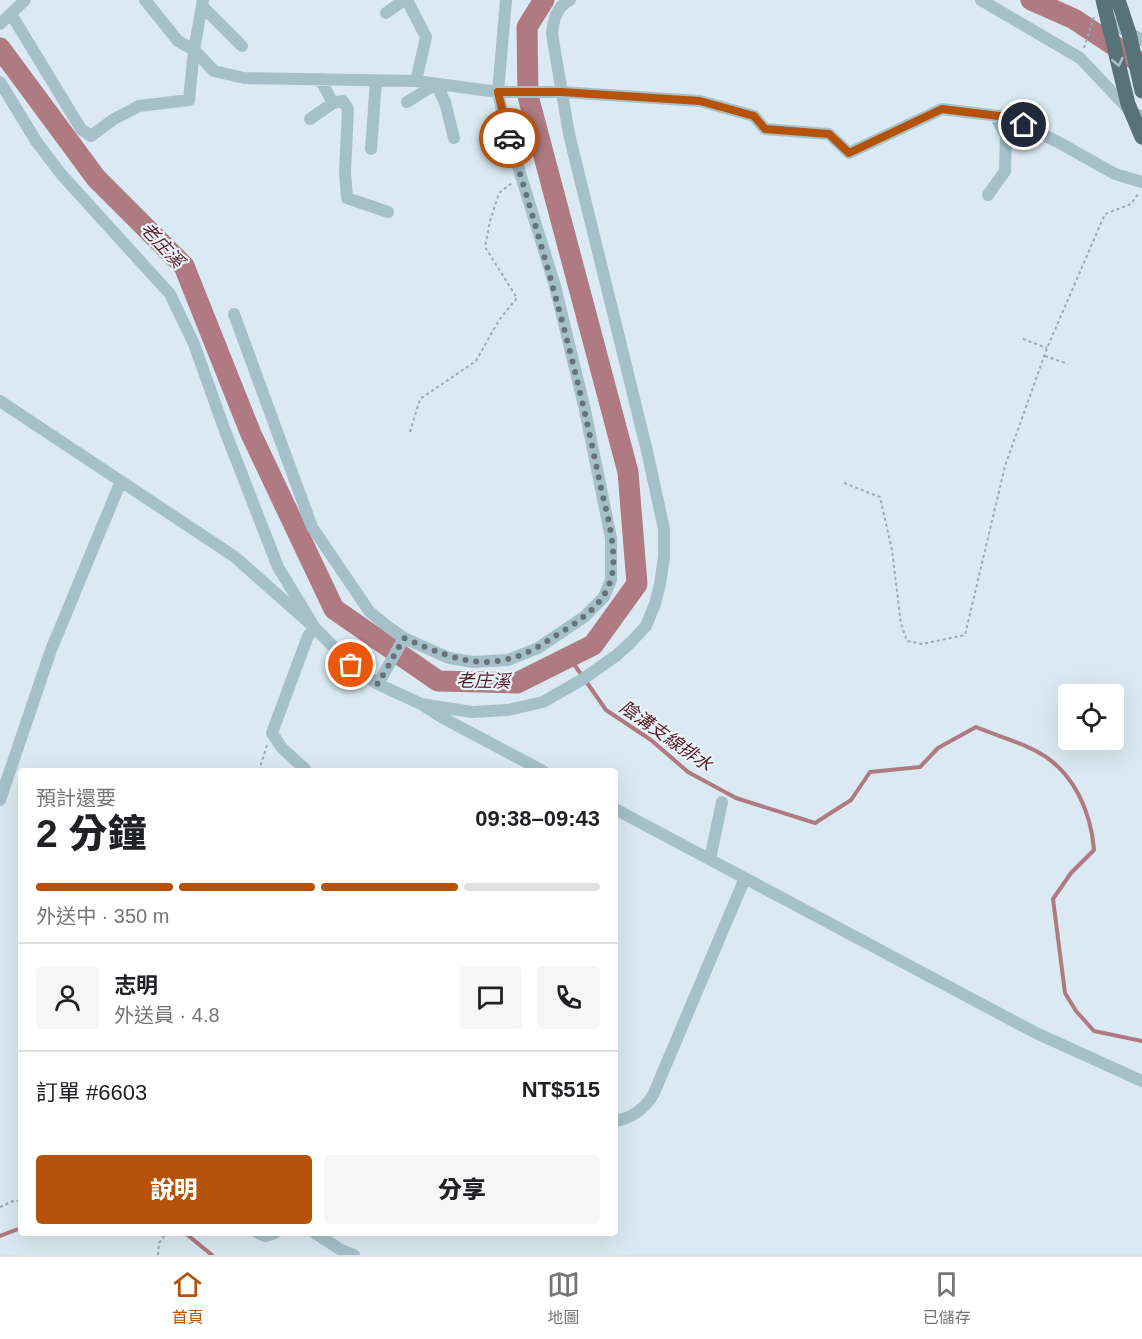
<!DOCTYPE html>
<html lang="zh-TW">
<head>
<meta charset="utf-8">
<style>
  :root { --surface:#fff; --page:#f6f6f6; --text:#202124; --muted:#757577; --line:#e0e0e0; --accent:#b45309 }
  body { margin:0; font-family:Helvetica,"Noto Sans TC",sans-serif; background:var(--page); color:var(--text); height:100vh; display:flex; flex-direction:column; font-size:22px; white-space:nowrap }
  * { box-sizing:border-box; margin:0 }
  p { font-size:20px; color:var(--muted) }
  .icon { flex:none; width:33px; height:33px; fill:none; stroke:currentColor; stroke-width:2; stroke-linecap:round; stroke-linejoin:round }
  .map { position:relative; flex:1; overflow:hidden }
  .sheet { position:absolute; left:18px; top:768px; width:600px; height:468px; display:flex; flex-direction:column; background:var(--surface); border-radius:6px; box-shadow:0 6px 24px #0002 }
  .sheet>* { flex:none }
  .tools { position:absolute; left:1058px; top:684px; display:grid; gap:12px }
  .tools a { display:grid; place-items:center; width:66px; height:66px; border-radius:6px; background:var(--surface); box-shadow:0 6px 24px #0002; font-size:30px }
  .pin { position:absolute; display:grid; place-items:center; width:51px; height:51px; color:#fff; margin:-26px; border:3px solid #fff; border-radius:50%; box-shadow:0 2px 6px #0007 }
  .courier { position:absolute; display:grid; place-items:center; width:60px; height:60px; margin:-30px; border:4px solid #b45309; border-radius:50%; background:#fff; color:#222; box-shadow:0 2px 8px #0007 }
  .summary em { font-style:normal; font-weight:800 }
  .summary div { display:flex; flex-direction:column-reverse }
  .summary { display:flex; align-items:center; justify-content:space-between; height:102px; padding:0 18px }
  h1 { font-size:39px; font-weight:800; line-height:45px }
  .bar { display:grid; grid-template-columns:repeat(4,1fr); gap:9px 6px; align-content:center; height:72px; padding:0 18px }
  .bar i { height:8px; border-radius:4px; background:var(--line) }
  .bar .on { background:var(--accent) }
  .bar p { grid-column:span 4 }
  .line { display:flex; align-items:center; gap:15px; padding:0 18px; border-top:2px solid var(--line) }
  .line div { flex:1 }
  .round { display:grid; place-items:center; flex:none; width:63px; height:63px; border-radius:6px; background:var(--page) }
  .cta { display:flex; gap:12px; margin-top:auto; padding:12px 18px }
  .cta a { flex:1; height:69px; border-radius:6px; background:var(--accent); color:#fff; font-size:24px; font-weight:800; line-height:69px; text-align:center }
  .cta a+a { background:var(--page); color:var(--text) }
  .tab-bar { display:flex; justify-content:space-around; align-items:center; height:84px; border-top:2px solid var(--line); background:var(--surface); font-size:16px; color:var(--muted) }
  .tab-bar a { display:grid; justify-items:center; gap:3px }
  .tab-bar .on { color:var(--accent) }
  .map>svg:first-child { display:block }
  .lines { fill:none; stroke-linecap:round; stroke-linejoin:round }
  .stream { stroke:#af7a82; stroke-width:4 }
  .river { stroke:#af7a82; stroke-width:21 }
  .path { stroke:#91adb5; stroke-width:2; stroke-dasharray:3 3; stroke-linecap:butt }
  .minor { stroke:#a6c0ca; stroke-width:12 }
  .major { stroke:#587378; stroke-width:15 }
  .oneway { stroke:#aec0c5 }
  .done { stroke:#667478; stroke-width:6; stroke-dasharray:0 10.8 }
  .route { stroke:#b45309; stroke-width:8 }
  .labels { text-anchor:middle; dominant-baseline:central; stroke-width:4.5; stroke-linejoin:round; paint-order:stroke }
  .water-label { font-size:18px; font-style:italic; fill:#571d24; stroke:#e7f3f9 }
</style>
</head>
<body>
<div class="map">
<svg width="1142" height="1255" viewBox="0 0 1142 1255">
  <rect width="100%" height="100%" fill="#dbeaf2"/>
  <g class="lines">
    <path class="stream" d="M569,657L606,710L651,740L688,772L736,798L815,823L851,800L870,772L920,767L938,748L976,727C995,735 1017,741 1036,751C1073,770 1091,811 1094,850L1071,873L1053,899L1065,993L1076,1011L1094,1031L1142,1041
      M185,1233L212,1255
      M0,1236L21,1228"/>
    <path class="river" d="M1031,0L1074,19L1142,64
      M0,48L96,178L184,266L251,434L334,609L438,681L517,683L593,645L637,584L628,472L528,96L527,27L544,0"/>
    <path class="path" d="M1084,48L1094,17
      M1023,339L1047,348
      M1045,356L1068,364
      M410,432L420,399L476,361L499,320L517,298L485,247L490,221L499,193L512,183
      M844,483L880,497L892,550L901,624L907,641L922,644L965,635L1005,466L1047,348L1105,214L1131,204L1138,194
      M259,771L267,745
      M0,1207L13,1201H21
      M158,1255L159,1243L167,1233"/>
    <path class="minor" d="M145,0L178,41L194,50L214,71L244,78L416,81L498,92H562L700,101L754,116L765,129L829,134L849,153L942,109L1007,117L1058,142L1115,174L1142,182
      M407,0L426,37L416,81
      M981,0L1080,58L1133,114L1142,116
      M202,6L242,46
      M386,13L404,0
      M11,14L81,129L91,136L114,119L139,106L189,100L194,50L203,0
      M1108,21L1142,40
      M0,24L25,0
      M320,79L333,103L343,101L348,109L345,172L347,198L388,212
      M0,82L36,141L61,174L170,294L194,344L225,431L278,567L315,628L308,636L272,733L282,748L305,769
      M407,102L436,84L445,102L454,138
      M310,119L333,103
      M371,149L376,81
      M988,195L1005,171L1006,135L995,116
      M234,314L312,527L369,611L387,626L404,638L449,658L473,662L508,660L538,648L584,617L604,597L611,580V538L585,410L555,286L504,121L498,92L506,0
      M0,401L235,557L315,628L351,665L378,684L421,704L443,718L543,771
      M378,684L404,638
      M421,704L472,712L508,710L543,702L583,679L617,655L631,642L646,626L655,604L660,584L664,557V529L647,451L569,134L552,34C553,21 557,6 570,0
      M0,800L51,650L121,481
      M615,809L1036,1033L1142,1081
      M710,859L722,802
      M615,1121C632,1118 646,1108 654,1093L745,878
      M258,1233L265,1236L275,1233
      M315,1233L341,1250L354,1255"/>
    <path class="major" d="M1103,0L1128,104L1142,137
      M1118,0L1129,33L1142,91"/>
  </g>
  <defs><path id="oneway-chevron" d="M-2-3.5L2.5 0L-2 3.5" fill="none" stroke-width="1.6" stroke-linecap="round" stroke-linejoin="round" transform="scale(1.5)"/></defs>
  <use class="oneway" href="#oneway-chevron" transform="translate(1118 62) rotate(77)"/>
  <g class="lines">
    <path class="done" d="M351,665L378,684L404,638C459,662 495,676 549,640C572,625 601,610 610,582C620,554 605,508 599,479C576,364 544,251 509,138"/>
    <path class="route" d="M509,138L498,92H562L700,101L754,116L765,129L829,134L849,153L942,109L1007,117L1024,125"/>
  </g>
  <g class="labels">
    <g class="water-label">
      <text transform="translate(162 245) rotate(47)">老庄溪</text>
      <text transform="translate(483 681) rotate(1)">老庄溪</text>
      <text transform="translate(666 736) rotate(35)">陰溝支線排水</text>
    </g>
  </g>
</svg>
<div class="tools">
<a><svg class="icon" aria-label="locate" viewBox="0 0 24 24"><circle cx="12" cy="12" r="6"/><path d="M12 2v4M12 18v4M2 12h4M18 12h4"/></svg></a>
</div>
<div class="pin" style="left:351px;top:665px;background:#ea580c"><svg class="icon" aria-label="bag" viewBox="0 0 24 24"><path d="M5 8h14l-1 12H6zM9 8a3 3 0 0 1 6 0"/></svg></div>
<div class="pin" style="left:1024px;top:125px;background:#1f2937"><svg class="icon" aria-label="home" viewBox="0 0 24 24"><path d="M3 11l9-7 9 7M6 9v11h12V9"/></svg></div>
<div class="courier" style="left:509px;top:138px"><svg class="icon" aria-label="car" viewBox="0 0 24 24"><path d="M5 17H2v-5l4-1 3-4h7l3 4 3 1v5h-3M9 17h6M6 11h13"/><circle cx="7" cy="17" r="2"/><circle cx="17" cy="17" r="2"/></svg></div>
<section class="sheet">
<div class="summary"><div><h1>2 分鐘</h1><p>預計還要</p></div><em>09:38–09:43</em></div>
<div class="bar"><i class="on"></i><i class="on"></i><i class="on"></i><i></i><p>外送中 · 350 m</p></div>
<div class="line" style="height:108px"><a class="round"><svg class="icon" aria-label="person" viewBox="0 0 24 24"><circle cx="12" cy="8" r="4"/><path d="M4 21q1-7 8-7t8 7"/></svg></a><div><b>志明</b><p>外送員 · 4.8</p></div><a class="round"><svg class="icon" aria-label="chat" viewBox="0 0 24 24"><path d="M4 5h16v11H9l-5 4z"/></svg></a><a class="round"><svg class="icon" aria-label="phone" viewBox="0 0 24 24"><path d="M5 4h4l2 5-3 2q2 4 5 5l2-3 5 2v4C11 20 4 13 5 4z"/></svg></a></div>
<div class="line" style="height:78px"><div>訂單 #6603</div><b>NT$515</b></div>
<div class="cta"><a>說明</a><a>分享</a></div>
</section>
</div>
<nav class="tab-bar">
<a class="on"><svg class="icon" aria-label="home" viewBox="0 0 24 24"><path d="M3 11l9-7 9 7M6 9v11h12V9"/></svg>首頁</a>
<a><svg class="icon" aria-label="map" viewBox="0 0 24 24"><path d="M3 6l6-2 6 2 6-2v14l-6 2-6-2-6 2zM9 4v14M15 6v14"/></svg>地圖</a>
<a><svg class="icon" aria-label="saved" viewBox="0 0 24 24"><path d="M7 4h10v16l-5-4-5 4z"/></svg>已儲存</a>
</nav>
</body>
</html>
